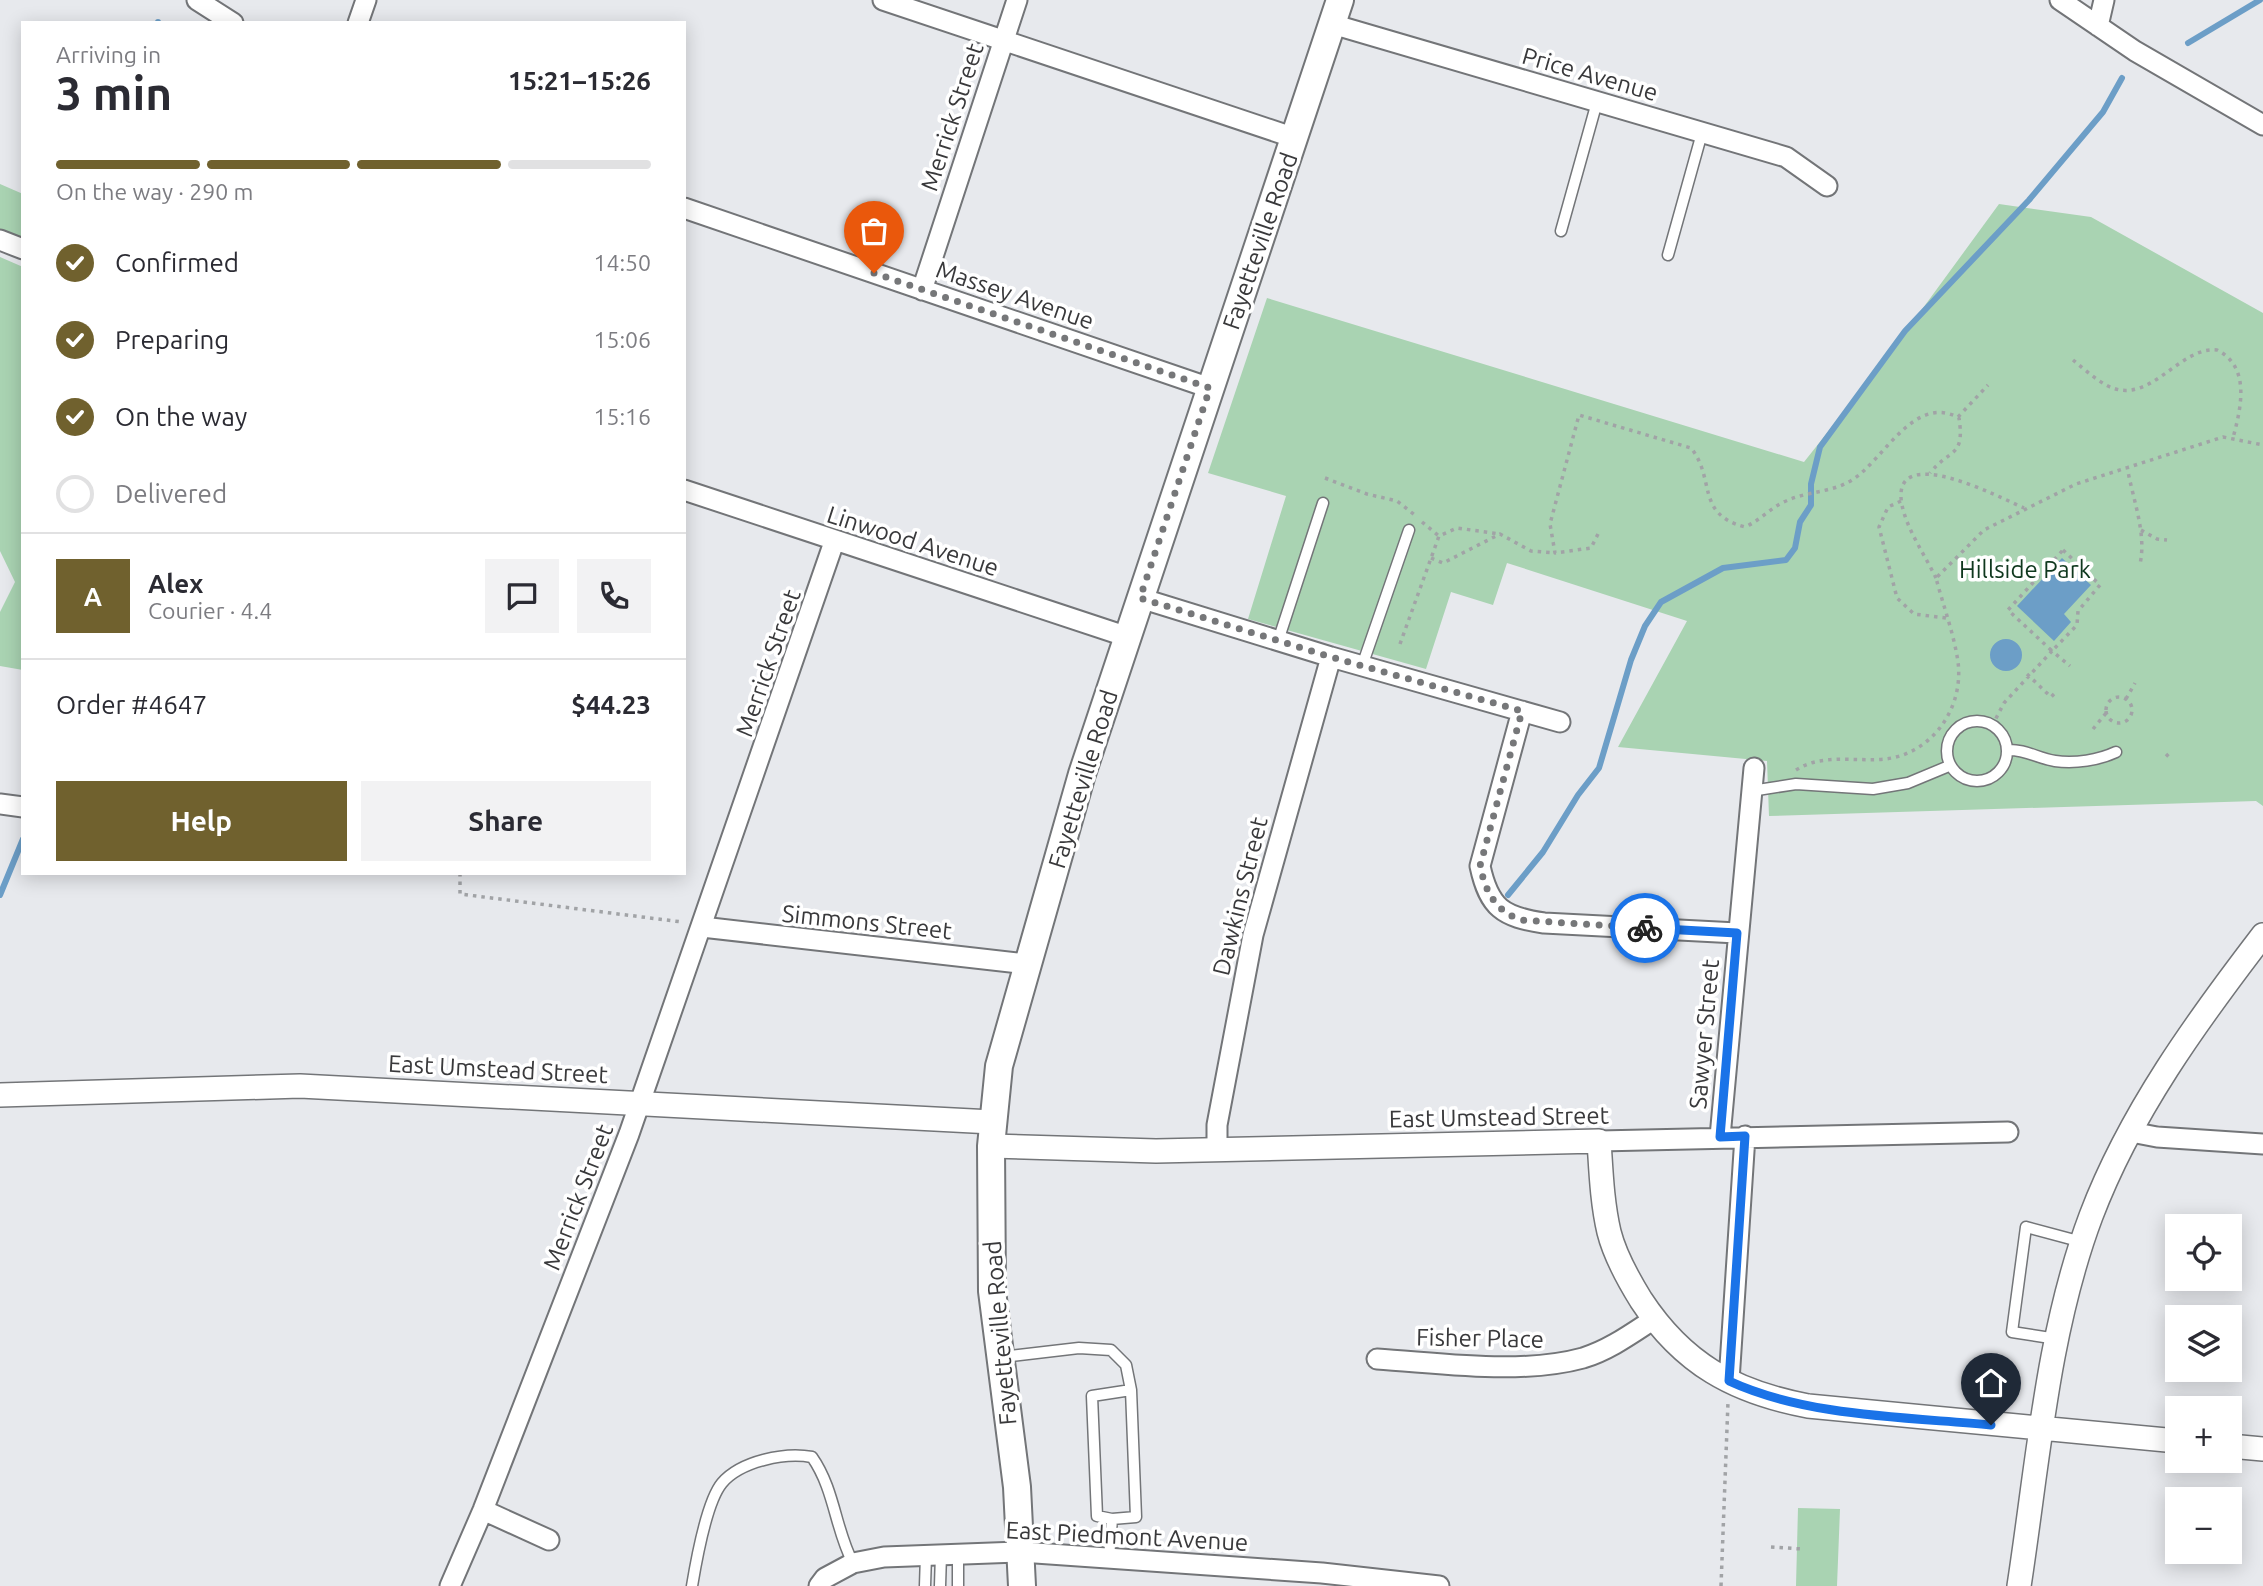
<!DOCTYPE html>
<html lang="en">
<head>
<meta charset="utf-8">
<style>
  :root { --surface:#fff; --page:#f2f2f3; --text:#2b2b33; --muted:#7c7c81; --line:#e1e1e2; --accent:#70612e }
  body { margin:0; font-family:Ubuntu,sans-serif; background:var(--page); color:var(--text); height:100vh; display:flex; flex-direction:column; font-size:26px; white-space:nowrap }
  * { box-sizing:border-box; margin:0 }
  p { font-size:23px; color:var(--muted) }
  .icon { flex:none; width:38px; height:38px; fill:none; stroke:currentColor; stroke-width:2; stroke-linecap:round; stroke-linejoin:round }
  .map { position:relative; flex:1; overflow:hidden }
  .sheet { position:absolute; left:21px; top:21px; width:665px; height:854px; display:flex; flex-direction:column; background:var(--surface); border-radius:0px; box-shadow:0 4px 18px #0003 }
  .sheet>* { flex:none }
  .buttons { position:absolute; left:2165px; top:1214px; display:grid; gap:14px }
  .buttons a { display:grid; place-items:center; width:77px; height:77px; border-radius:0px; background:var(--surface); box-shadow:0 4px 18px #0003; font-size:35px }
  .pin { position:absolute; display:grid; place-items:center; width:60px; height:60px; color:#fff; margin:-72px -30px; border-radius:50% 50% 50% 0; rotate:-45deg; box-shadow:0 0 7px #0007 }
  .pin .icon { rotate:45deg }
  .courier { position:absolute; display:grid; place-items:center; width:70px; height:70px; margin:-35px; border:5px solid #1a73e8; border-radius:50%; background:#fff; color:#222; box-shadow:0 2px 9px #0007 }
  .head em { font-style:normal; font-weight:600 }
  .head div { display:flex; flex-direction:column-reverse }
  .head { display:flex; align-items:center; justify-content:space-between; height:119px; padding:0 35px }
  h1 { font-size:46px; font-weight:600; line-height:52px }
  .bar { display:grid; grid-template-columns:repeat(4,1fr); gap:10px 7px; align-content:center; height:84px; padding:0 35px }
  .bar i { height:9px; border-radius:5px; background:var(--line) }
  .bar .on { background:var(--accent) }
  .bar p { grid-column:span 4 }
  .line { display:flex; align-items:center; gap:18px; padding:0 35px; border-top:2px solid var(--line) }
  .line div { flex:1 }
  .round { display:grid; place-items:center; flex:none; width:74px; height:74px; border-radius:0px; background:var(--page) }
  ol { padding:0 35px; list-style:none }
  li { display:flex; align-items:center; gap:21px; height:77px }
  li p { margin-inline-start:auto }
  li .icon { padding:7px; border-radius:50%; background:var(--accent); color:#fff; stroke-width:4 }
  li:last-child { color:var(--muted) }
  li i { width:38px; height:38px; border:4px solid var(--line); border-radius:50% }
  .button { display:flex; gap:14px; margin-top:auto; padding:14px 35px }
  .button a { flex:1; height:80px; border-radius:0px; background:var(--accent); color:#fff; font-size:28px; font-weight:600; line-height:80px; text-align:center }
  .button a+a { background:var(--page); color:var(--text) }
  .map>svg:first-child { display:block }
  .green { fill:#a9d3b2 }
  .water { fill:#6c9ec7 }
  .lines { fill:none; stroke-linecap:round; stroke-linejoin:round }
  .stream { stroke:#6c9ec7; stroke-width:6 }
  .service-casing { stroke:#737578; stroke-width:13 }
  .minor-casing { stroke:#737578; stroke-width:23 }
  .tertiary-casing { stroke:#737578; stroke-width:26 }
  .secondary-casing { stroke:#737578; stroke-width:30 }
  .path { stroke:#a1a3a6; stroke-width:3.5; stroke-dasharray:3.5 5; stroke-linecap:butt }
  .service { stroke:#fff; stroke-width:10 }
  .minor { stroke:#fff; stroke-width:19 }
  .tertiary { stroke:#fff; stroke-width:23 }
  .secondary { stroke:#fff; stroke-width:26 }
  .done { stroke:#767779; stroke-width:7; stroke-dasharray:0 12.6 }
  .route { stroke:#1a73e8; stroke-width:9 }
  .labels { text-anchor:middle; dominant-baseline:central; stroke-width:7; stroke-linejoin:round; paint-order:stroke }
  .street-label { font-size:24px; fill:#39393b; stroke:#fff }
  .park-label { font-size:24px; fill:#0f381e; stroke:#fff }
</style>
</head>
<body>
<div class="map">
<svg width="2263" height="1586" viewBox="0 0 2263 1586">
  <rect width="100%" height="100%" fill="#e7e9ed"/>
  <path class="green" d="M0,184L23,194V244L0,235Z
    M1999,204L2091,217L2263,313V806L2256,801L1769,816L1767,761L1618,747L1687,621L1507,563L1493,605L1451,592L1426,669L1248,619L1286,496L1208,473L1267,298L1804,462L1885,360Z
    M0,257L23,267V670L0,666V612L15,582L0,551Z
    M1798,1508L1840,1509L1837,1586H1796Z"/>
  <path class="water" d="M2062,558L2091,585L2064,614L2071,622L2054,641L2017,606Z
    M1990 655a16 16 0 1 1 32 0a16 16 0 1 1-32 0Z"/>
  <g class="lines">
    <path class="stream" d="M158,23V22
      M2188,43L2260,0
      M0,895L23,839
      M1508,895L1543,852L1578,795L1599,768L1631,660L1645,626L1661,602L1723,568L1786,560L1795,548L1800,522L1811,505V484L1820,447L1905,331L2029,200L2103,112L2122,78"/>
    <g class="service-casing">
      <path id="service" d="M1561,231L1597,102
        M1668,255L1702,133
        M1278,641L1323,503
        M1362,666L1409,530
        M1947 751a30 30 0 1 1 60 0a30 30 0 1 1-60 0Z
        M2007,750C2025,749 2037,758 2055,761C2075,764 2099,760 2116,752
        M1751,791L1796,784L1873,789L1908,783L1949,766
        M2057,1339L2012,1332L2026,1227L2082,1242
        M1002,1357L1079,1348L1111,1350L1126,1365L1131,1390L1136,1517L1112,1519L1097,1516L1092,1396L1131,1390
        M1109,1558L1112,1519
        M692,1586C696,1562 707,1501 722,1483C741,1461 785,1452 812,1457C835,1490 835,1529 853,1563
        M925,1586L926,1555
        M940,1586L941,1554
        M958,1586V1554"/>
    </g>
    <g class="minor-casing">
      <path id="minor" d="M197,0L233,23
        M883,0L1295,138
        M2060,0L2135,51L2263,125
        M358,23L366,0
        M1332,24L1786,157L1827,186
        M2098,26L2104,0
        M684,208L1210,388
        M0,240L23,249
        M922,290L1017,0
        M684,490L1128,637
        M1140,598L1331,657L1560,722
        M1522,711L1480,866C1489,908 1503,917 1544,923L1737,933
        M0,804L23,807
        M702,927L1027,964
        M2131,1132L2157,1137L2263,1144
        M1720,1137L1754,768
        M1599,1141L2008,1132
        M1217,1150V1125L1253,935L1331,657
        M1377,1359C1441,1363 1521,1375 1583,1358C1609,1350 1631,1334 1654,1319
        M1729,1381L1745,1136
        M483,1510L549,1540
        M450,1586L483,1510L629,1134L834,542
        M819,1586L825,1578L853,1563L884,1557L1021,1552L1322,1573L1439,1586"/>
    </g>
    <g class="tertiary-casing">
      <path id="tertiary" d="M0,1095L300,1086L992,1122
        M991,1146L1156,1151L1599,1141C1601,1171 1602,1202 1609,1232C1615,1256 1628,1279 1641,1300C1683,1364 1734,1392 1808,1406L2177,1441
        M2230,1446L2263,1449
        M2019,1586C2038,1463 2047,1333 2091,1216C2130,1113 2197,1021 2263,935"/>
    </g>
    <g class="secondary-casing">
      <path id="secondary" d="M1022,1586L1017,1487L992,1291L991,1146L999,1066L1082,774L1340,0"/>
    </g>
    <path class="path" d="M2073,360C2084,369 2096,380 2108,386C2150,407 2179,346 2217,350C2251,367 2241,408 2233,438
      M1958,417L1988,385
      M2127,466C2132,497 2147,533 2140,564
      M1325,478L1367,494L1397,501L1416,516
      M1901,501L1888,507L1879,527L1897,598L1914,614L1946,618
      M1422,522L1439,536
      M2141,530L2157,539L2167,540
      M1598,534L1591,548L1555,553L1550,524L1579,415L1691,448C1716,479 1695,514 1745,527C1761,520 1771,507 1786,501C1807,491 1831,493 1852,480C1884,460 1914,393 1959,418C1965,458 1950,448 1930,473
      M2063,550L2100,585L2078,611L2077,625L2052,651L2008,610Z
      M1431,558L1443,563L1500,534L1531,551L1555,553
      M1936,578C1925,555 1907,530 1902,505C1889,439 2001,498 2024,508
      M1400,644L1439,536L1457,528L1500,534
      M2027,674L2051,697L2055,693
      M2106 710a13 13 0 1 1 26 0a13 13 0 1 1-26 0Z
      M2126,699L2135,683
      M1992,726L2004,703L2052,651L2070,666
      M2093,729L2107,712
      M2166,754L2170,758
      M1796,770C1822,753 1856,762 1885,759C1932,754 1964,708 1958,662C1954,634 1943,605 1936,578L1984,530L2076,484L2223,437L2263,445
      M460,873V894L682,922
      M1771,1547L1802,1549
      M1721,1586L1728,1402"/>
    <use href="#service" class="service"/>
    <use href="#minor" class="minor"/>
    <use href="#tertiary" class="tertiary"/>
    <use href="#secondary" class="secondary"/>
  </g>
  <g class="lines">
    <path class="done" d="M874,273L1210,388L1140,598L1331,657L1522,711L1480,866C1486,892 1494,909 1520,920L1645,928"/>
    <path class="route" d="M1645,928L1737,933L1720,1137L1745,1136L1729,1381C1807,1417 1907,1417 1991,1425"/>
  </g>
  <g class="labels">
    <g class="street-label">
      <text transform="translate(1590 74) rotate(16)">Price Avenue</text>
      <text transform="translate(952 117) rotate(-72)">Merrick Street</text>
      <text transform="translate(1260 241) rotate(-71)">Fayetteville Road</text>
      <text transform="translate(1015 295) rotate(19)">Massey Avenue</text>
      <text transform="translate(913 541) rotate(18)">Linwood Avenue</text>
      <text transform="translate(768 663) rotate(-71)">Merrick Street</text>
      <text transform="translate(1083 779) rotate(-73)">Fayetteville Road</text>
      <text transform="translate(1240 896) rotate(-76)">Dawkins Street</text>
      <text transform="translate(867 922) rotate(6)">Simmons Street</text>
      <text transform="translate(1704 1034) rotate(-85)">Sawyer Street</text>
      <text transform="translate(498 1069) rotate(3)">East Umstead Street</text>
      <text transform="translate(1499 1117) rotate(-1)">East Umstead Street</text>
      <text transform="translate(578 1197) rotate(-69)">Merrick Street</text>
      <text transform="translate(1000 1333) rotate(-95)">Fayetteville Road</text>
      <text transform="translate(1480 1338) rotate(1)">Fisher Place</text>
      <text transform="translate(1127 1536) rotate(3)">East Piedmont Avenue</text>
    </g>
    <g class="park-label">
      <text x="2025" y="569">Hillside Park</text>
    </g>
  </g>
</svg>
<div class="buttons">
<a><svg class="icon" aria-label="locate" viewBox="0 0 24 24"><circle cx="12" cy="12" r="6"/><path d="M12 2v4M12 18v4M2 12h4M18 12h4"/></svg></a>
<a><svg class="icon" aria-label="layers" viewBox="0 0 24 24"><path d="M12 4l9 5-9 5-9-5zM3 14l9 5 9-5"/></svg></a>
<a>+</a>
<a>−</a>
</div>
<div class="pin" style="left:874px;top:273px;background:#ea580c"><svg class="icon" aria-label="bag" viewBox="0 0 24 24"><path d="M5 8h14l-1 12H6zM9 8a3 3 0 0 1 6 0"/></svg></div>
<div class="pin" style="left:1991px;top:1425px;background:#1f2937"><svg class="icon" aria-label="home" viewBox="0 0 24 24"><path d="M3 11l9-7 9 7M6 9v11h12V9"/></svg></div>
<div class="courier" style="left:1645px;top:928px"><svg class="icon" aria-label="bike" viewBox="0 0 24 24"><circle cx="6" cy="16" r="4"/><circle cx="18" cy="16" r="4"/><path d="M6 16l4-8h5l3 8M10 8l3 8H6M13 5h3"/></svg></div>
<section class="sheet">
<div class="head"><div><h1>3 min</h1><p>Arriving in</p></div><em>15:21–15:26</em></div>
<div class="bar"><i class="on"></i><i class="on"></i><i class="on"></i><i></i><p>On the way · 290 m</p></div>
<ol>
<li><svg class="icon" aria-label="check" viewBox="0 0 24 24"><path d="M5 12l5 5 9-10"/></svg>Confirmed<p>14:50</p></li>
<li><svg class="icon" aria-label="check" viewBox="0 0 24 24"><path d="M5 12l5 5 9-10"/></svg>Preparing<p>15:06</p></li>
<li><svg class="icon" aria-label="check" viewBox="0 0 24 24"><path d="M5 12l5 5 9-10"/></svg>On the way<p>15:16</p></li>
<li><i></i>Delivered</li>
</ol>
<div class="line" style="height:126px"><b class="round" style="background:var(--accent);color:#fff">A</b><div><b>Alex</b><p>Courier · 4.4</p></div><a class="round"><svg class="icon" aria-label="chat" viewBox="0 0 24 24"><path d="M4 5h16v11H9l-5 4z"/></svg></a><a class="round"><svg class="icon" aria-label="phone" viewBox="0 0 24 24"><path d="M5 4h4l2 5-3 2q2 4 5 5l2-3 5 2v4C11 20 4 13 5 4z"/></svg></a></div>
<div class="line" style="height:91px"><div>Order #4647</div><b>$44.23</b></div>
<div class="button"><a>Help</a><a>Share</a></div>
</section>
</div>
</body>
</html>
